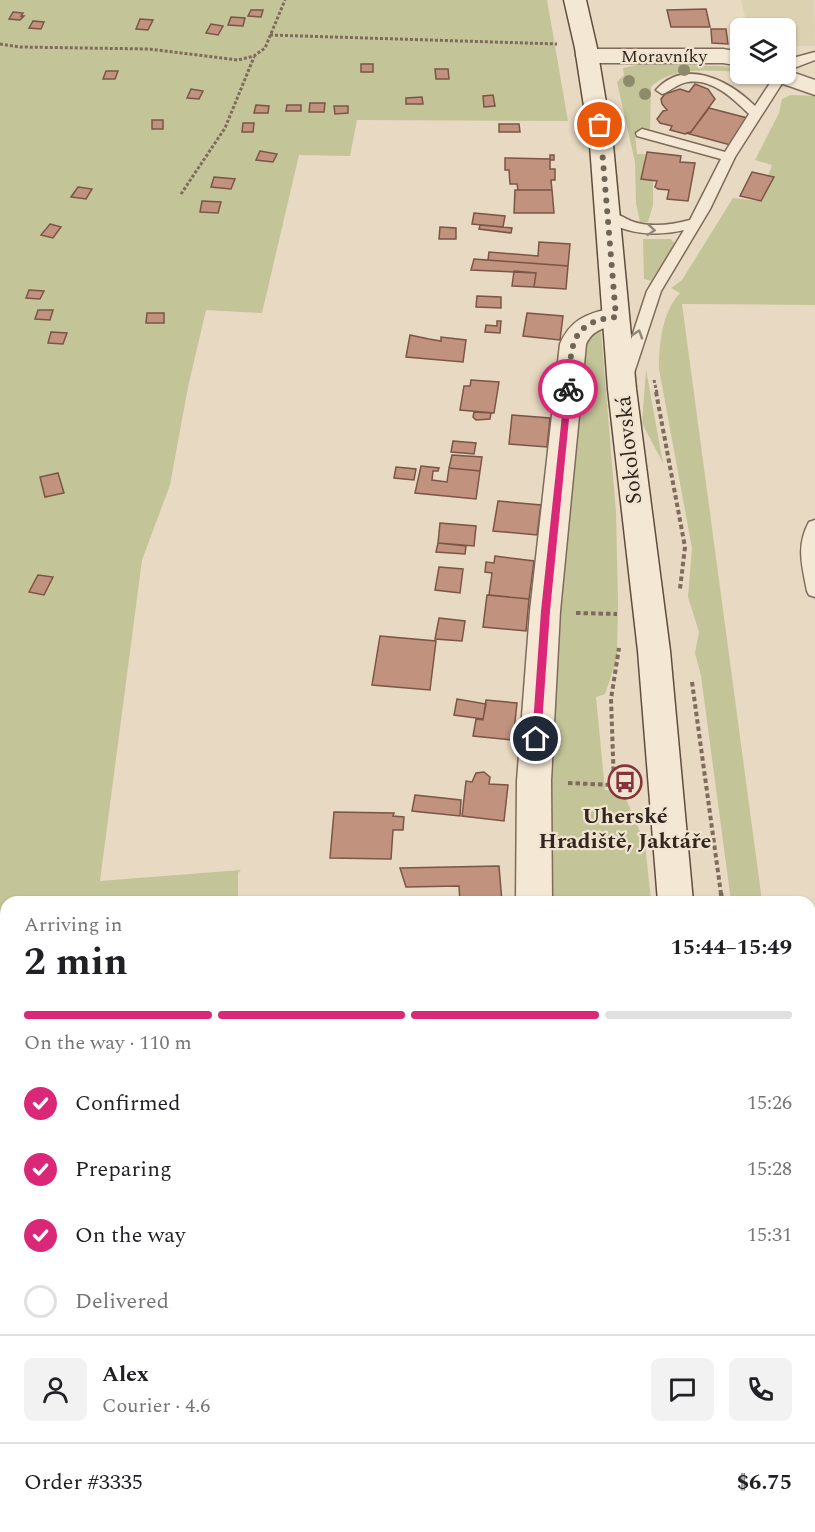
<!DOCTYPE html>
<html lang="en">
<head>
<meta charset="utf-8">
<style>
  :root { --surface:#fff; --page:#f2f2f2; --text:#202124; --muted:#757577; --line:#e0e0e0; --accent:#db2777 }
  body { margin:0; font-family:Spectral,serif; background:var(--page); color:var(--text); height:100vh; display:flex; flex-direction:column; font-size:22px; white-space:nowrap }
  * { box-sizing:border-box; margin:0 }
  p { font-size:20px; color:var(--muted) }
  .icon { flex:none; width:33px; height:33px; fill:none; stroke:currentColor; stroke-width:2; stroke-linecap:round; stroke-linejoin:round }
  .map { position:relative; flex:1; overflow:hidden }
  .panel { position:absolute; left:0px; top:896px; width:816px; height:638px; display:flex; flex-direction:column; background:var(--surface); border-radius:18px 18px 0 0; box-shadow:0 2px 4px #0004 }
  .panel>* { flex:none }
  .controls { position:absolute; left:730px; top:18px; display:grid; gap:12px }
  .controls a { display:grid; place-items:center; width:66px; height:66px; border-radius:9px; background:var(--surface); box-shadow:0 2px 4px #0004; font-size:30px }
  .pin { position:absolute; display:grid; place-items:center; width:51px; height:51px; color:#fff; margin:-26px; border:3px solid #fff; border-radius:50%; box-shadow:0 2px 6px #0007 }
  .courier { position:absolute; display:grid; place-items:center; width:60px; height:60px; margin:-30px; border:4px solid #db2777; border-radius:50%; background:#fff; color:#222; box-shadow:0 2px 8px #0007 }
  .summary em { font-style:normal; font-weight:700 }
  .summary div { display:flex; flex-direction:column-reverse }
  .summary { display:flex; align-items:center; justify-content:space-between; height:102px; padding:0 24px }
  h1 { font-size:39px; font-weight:700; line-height:45px }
  .bar { display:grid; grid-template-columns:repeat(4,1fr); gap:9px 6px; align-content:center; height:72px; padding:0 24px }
  .bar i { height:8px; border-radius:4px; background:var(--line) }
  .bar .selected { background:var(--accent) }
  .bar p { grid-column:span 4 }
  .line { display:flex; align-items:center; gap:15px; padding:0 24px; border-top:2px solid var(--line) }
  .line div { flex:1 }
  .round { display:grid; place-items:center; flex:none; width:63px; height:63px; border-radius:9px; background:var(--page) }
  ol { padding:0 24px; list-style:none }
  li { display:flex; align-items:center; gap:18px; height:66px }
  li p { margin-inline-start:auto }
  li .icon { padding:6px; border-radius:50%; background:var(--accent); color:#fff; stroke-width:4 }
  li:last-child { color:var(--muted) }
  li i { width:33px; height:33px; border:3px solid var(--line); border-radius:50% }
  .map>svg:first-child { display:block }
  .farmland { fill:#dcd1b1 }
  .green { fill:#c3c498 }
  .building { fill:#c1927d; stroke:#7b5545; stroke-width:1.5 }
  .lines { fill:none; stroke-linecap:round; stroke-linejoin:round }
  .lane-casing { stroke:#7f6b5c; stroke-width:3 }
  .street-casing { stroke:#7f6b5c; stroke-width:3 }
  .secondary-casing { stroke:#614d3f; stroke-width:3 }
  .path-far2 { stroke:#7f6b5c; stroke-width:3; stroke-dasharray:3 2; stroke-linecap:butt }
  .path-far1 { stroke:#7f6b5c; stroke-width:4; stroke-dasharray:4.5 3; stroke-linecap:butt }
  .path { stroke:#7f6b5c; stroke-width:4.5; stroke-dasharray:5 4; stroke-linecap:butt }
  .lane { fill:#f4e7d4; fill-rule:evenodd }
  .street { fill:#f4e7d4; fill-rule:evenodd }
  .secondary { fill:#f4e7d4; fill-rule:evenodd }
  .tree { fill:#8e8b6d }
  .oneway { stroke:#928679 }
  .route { fill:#db2777 }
  .done { stroke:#716457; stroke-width:6; stroke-dasharray:0 10.8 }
  .labels { text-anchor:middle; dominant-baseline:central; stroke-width:4.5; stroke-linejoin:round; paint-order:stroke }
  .far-street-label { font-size:18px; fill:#31251e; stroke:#f0e4d1 }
  .street-label { font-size:22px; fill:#31251e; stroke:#f0e4d1 }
  .poi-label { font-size:22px; font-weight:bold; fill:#31251e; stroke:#f0e4d1 }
</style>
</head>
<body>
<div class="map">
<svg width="815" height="1532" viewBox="0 0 815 1532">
  <rect width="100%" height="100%" fill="#e8d9c2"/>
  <path class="farmland" d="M741,0H814L815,46H786V28H748Z"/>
  <path class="green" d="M0,0H547L568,121L357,120L350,156L299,155L262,313L206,310L188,387L170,485L142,560L100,881L241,870L238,873V901L6,902V1527H211V1532H0Z
    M641,64L721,66L741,68V72C713,71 673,65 651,87L650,129L647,137L635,135L637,154H645L642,178L653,181V205L648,222H640L636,203L635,162L617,82L624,75L623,68Z
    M791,95L815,96V305L682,304L762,901H731L701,676L695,653L699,632L688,597L692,548L659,369C659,344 662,312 680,293L671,288L682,280L733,198L759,201L772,165L755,160L779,113L782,99Z
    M643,239H671L675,244L651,281L644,279Z
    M594,329L601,331L616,512L618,603L617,659L605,694L596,697L605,790L623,792L645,843L651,901L552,902L550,711L581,337Z
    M646,370L663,463L642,423Z
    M815,1182V1532H807V1527H810V1188Z
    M618,1527H707V1532H619Z"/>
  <path class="building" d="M706,9L710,27H671L667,10Z
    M251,10H263L261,17L248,16Z
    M13,12L23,13L21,16H24L20,20L9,19Z
    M231,17L245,18L243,26L228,25Z
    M140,19L153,20L148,30L136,29Z
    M33,21L44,22L41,29L29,28Z
    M211,24L223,26L218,35L206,33Z
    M711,29H726L728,44L712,43Z
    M361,64H373V72H361Z
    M435,69H448L449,79H436Z
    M106,71H118L115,79H103Z
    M695,84L708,89L715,99L691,132L685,134L670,130L672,126L660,123L657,119L663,111L667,110L662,104L661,99L665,94L680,89L689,92Z
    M191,89L203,91L199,99L187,98Z
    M493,95L495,106L484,107L483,96Z
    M422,97L423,104H406V98Z
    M310,103H325L324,112H309Z
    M256,105L269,106L268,113H254Z
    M287,105H301V111H286Z
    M334,106H348V113L335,114Z
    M709,108L755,120L734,146L686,133L691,132Z
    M152,120H163V129H152Z
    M243,123H254L253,132H242Z
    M499,124H519L520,132H499Z
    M260,151L277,154L273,162L256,160Z
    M647,152L681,156L680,162L695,163L688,201L667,199L669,190L658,189L655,187L657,181L641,179Z
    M550,155H554V160H550V169H555V180H551L552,190H518L517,184H510L509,170H505V158L550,159Z
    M752,172L774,177L761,201L740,196Z
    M214,177L235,179L231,189L211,187Z
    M78,187L92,189L86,199L71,197Z
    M515,190H552L554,213H514Z
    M202,201L221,202L218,213L200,212Z
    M474,213L505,216L503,227L472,224Z
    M50,224L61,227L53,238L41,235Z
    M480,225L512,228L511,233L479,229Z
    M440,227L456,228V239H439Z
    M539,242L570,244L568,266L488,260L489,252L538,256Z
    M474,259L568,266L566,289L534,287L536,273L471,270Z
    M514,271L536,273L534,287L512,286Z
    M29,290L44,291L40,299L26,298Z
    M477,296L501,297V308L476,307Z
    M38,310H53L50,320L35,319Z
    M147,313H164V323H146Z
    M527,313L563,316L560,340L523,336Z
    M497,321H501L500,333L485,332L486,325L497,326Z
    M51,332L67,333L63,344L48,343Z
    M410,335L429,339L441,341V337L466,340L463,362L406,357Z
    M471,380L499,382L494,413L460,410L464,386H470Z
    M474,412L491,413L490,419L476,420L473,417Z
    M512,415L550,418L547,447L509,444Z
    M453,441L476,443L474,454L451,452Z
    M452,455L482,457L480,471L449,468Z
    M421,466L439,468L438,471H433L432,480L447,482L449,468L480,471L476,499L415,493Z
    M396,467L416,469L414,480L394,478Z
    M58,473L64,493L45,497L40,477Z
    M498,501L541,505L537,535L493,531Z
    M440,523L476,526L474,546L438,543Z
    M438,543L466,546L465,554L436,552Z
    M495,556L534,561L529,599L489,595L492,573L485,572L486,562L494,563Z
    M439,567L463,569L460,593L435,590Z
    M38,575L53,577L44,595L29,592Z
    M487,595L529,599L526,631L483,627Z
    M439,618L465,621L462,641L435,639Z
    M380,636L436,641L430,690L372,685Z
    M457,699L486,704L483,719L454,715Z
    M486,700L517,703L513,740L473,736L476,719L483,720Z
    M484,772L490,777L489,784L508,785L504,821L462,816L466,781L472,782L476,773Z
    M415,795L461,800L460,816L412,811Z
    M334,812L394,813L393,816L404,817L403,830H393L391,859L330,858Z
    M499,866L502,902H460L459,886L406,887L400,868Z
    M502,1527H557L558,1532H503Z"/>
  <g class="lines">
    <g class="lane-casing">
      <path id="lane" d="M815,52V60L786,71V61L789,59Z
        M786,71L788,74L735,157L710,209L661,291L633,376L626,381L621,379L619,376L647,291L684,230C659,236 621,236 602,215L609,211C617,213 624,218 631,221C650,228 671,225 690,220L721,159L637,136L636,133L642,129L725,152L749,114C734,99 712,78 688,82C678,83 671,91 662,94L656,90C685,57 730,81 755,106L776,74H786Z
        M815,520V597L809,595L807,591C802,565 796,546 809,522Z"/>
    </g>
    <g class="street-casing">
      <path id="street" d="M587,49H723L741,52V66L723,63H587L579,61L576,56L579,51Z
        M786,70L815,80V95L769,79L766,74H786Z
        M609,309L625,311L629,317L625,323C609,327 594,327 586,344L560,611L551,781L552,902H516L517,781L530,611L560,344C570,321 585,314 609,309Z
        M810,1085H815V1121H810Z
        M586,1527H630V1532H586Z"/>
    </g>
    <g class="secondary-casing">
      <path id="secondary" d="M564,0H586L597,48L613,145L636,389L670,651L693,902H658L638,651L608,389L590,145L575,48Z
        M715,1527H759L760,1532H716Z"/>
    </g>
    <path class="path-far2" d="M270,35L557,44
      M0,44L20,47L149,49L238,60L254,56L265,48L285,0
      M181,194L225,128L254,57
      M654,380L657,393"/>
    <path class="path-far1" d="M656,392L685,547L680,589
      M576,613L617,614
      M692,682L721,894
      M568,783L614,785L611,699L619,648"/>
    <path class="path" d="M721,893L722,902
      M810,1061L815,1063
      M810,1173L815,1169
      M797,1527V1532"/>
    <use href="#lane" class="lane"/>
    <use href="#street" class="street"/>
    <use href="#secondary" class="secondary"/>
  </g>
  <g class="tree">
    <circle cx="684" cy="70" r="6"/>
    <circle cx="629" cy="81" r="6"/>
    <circle cx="645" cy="94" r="6"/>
  </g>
  <defs><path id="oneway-chevron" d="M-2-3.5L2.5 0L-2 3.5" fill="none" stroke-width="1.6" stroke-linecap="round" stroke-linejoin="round" transform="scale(1.5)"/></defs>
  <g class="oneway">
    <use href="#oneway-chevron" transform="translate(651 230) rotate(5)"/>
    <use href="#oneway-chevron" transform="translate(638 334) rotate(-72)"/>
  </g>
  <path class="route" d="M565,387L572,389L550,611L541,739L536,743L532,739L541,611Z"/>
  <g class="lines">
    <path class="done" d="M568,389C572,349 567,322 616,317L600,125"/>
  </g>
  <defs>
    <g id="bus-ring" transform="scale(1.725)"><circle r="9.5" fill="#f0e4d1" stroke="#87333c" stroke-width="1.5"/><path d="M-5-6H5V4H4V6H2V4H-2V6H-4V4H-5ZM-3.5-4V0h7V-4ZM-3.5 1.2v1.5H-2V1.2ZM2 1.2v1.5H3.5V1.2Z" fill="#87333c"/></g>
  </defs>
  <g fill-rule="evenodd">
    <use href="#bus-ring" x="625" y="782"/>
  </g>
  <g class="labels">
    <g class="far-street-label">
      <text x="664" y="56">Moravníky</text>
    </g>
    <g class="street-label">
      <text transform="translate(629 450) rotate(-96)">Sokolovská</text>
    </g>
    <g class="poi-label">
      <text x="625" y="816">Uherské<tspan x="625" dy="25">Hradiště, Jaktáře</tspan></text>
    </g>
  </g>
</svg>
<div class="controls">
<a><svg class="icon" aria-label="layers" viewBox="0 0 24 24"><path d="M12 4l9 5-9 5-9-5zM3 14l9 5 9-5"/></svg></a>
</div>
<div class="pin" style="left:600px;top:125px;background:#ea580c"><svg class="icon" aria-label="bag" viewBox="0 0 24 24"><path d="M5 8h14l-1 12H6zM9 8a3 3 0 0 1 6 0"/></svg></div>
<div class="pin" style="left:536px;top:739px;background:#1f2937"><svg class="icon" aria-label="home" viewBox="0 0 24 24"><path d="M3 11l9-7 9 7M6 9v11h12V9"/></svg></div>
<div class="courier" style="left:568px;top:389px"><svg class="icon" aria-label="bike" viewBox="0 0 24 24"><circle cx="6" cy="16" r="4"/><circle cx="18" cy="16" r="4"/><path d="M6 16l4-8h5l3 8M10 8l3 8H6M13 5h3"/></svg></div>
<section class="panel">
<div class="summary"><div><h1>2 min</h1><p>Arriving in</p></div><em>15:44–15:49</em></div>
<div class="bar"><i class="selected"></i><i class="selected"></i><i class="selected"></i><i></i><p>On the way · 110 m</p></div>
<ol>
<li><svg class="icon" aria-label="check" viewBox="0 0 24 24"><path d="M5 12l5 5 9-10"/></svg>Confirmed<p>15:26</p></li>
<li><svg class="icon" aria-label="check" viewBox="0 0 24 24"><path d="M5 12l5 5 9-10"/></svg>Preparing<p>15:28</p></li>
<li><svg class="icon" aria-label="check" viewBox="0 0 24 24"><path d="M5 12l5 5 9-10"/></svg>On the way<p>15:31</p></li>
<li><i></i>Delivered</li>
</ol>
<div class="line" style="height:108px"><a class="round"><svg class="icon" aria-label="person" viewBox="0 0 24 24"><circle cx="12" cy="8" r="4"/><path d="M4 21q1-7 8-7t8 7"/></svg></a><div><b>Alex</b><p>Courier · 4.6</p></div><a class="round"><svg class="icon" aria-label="chat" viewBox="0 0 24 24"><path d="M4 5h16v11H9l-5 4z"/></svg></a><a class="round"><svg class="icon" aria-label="phone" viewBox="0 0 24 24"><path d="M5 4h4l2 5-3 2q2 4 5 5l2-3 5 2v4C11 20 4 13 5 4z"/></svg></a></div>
<div class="line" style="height:78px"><div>Order #3335</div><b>$6.75</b></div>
</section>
</div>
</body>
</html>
